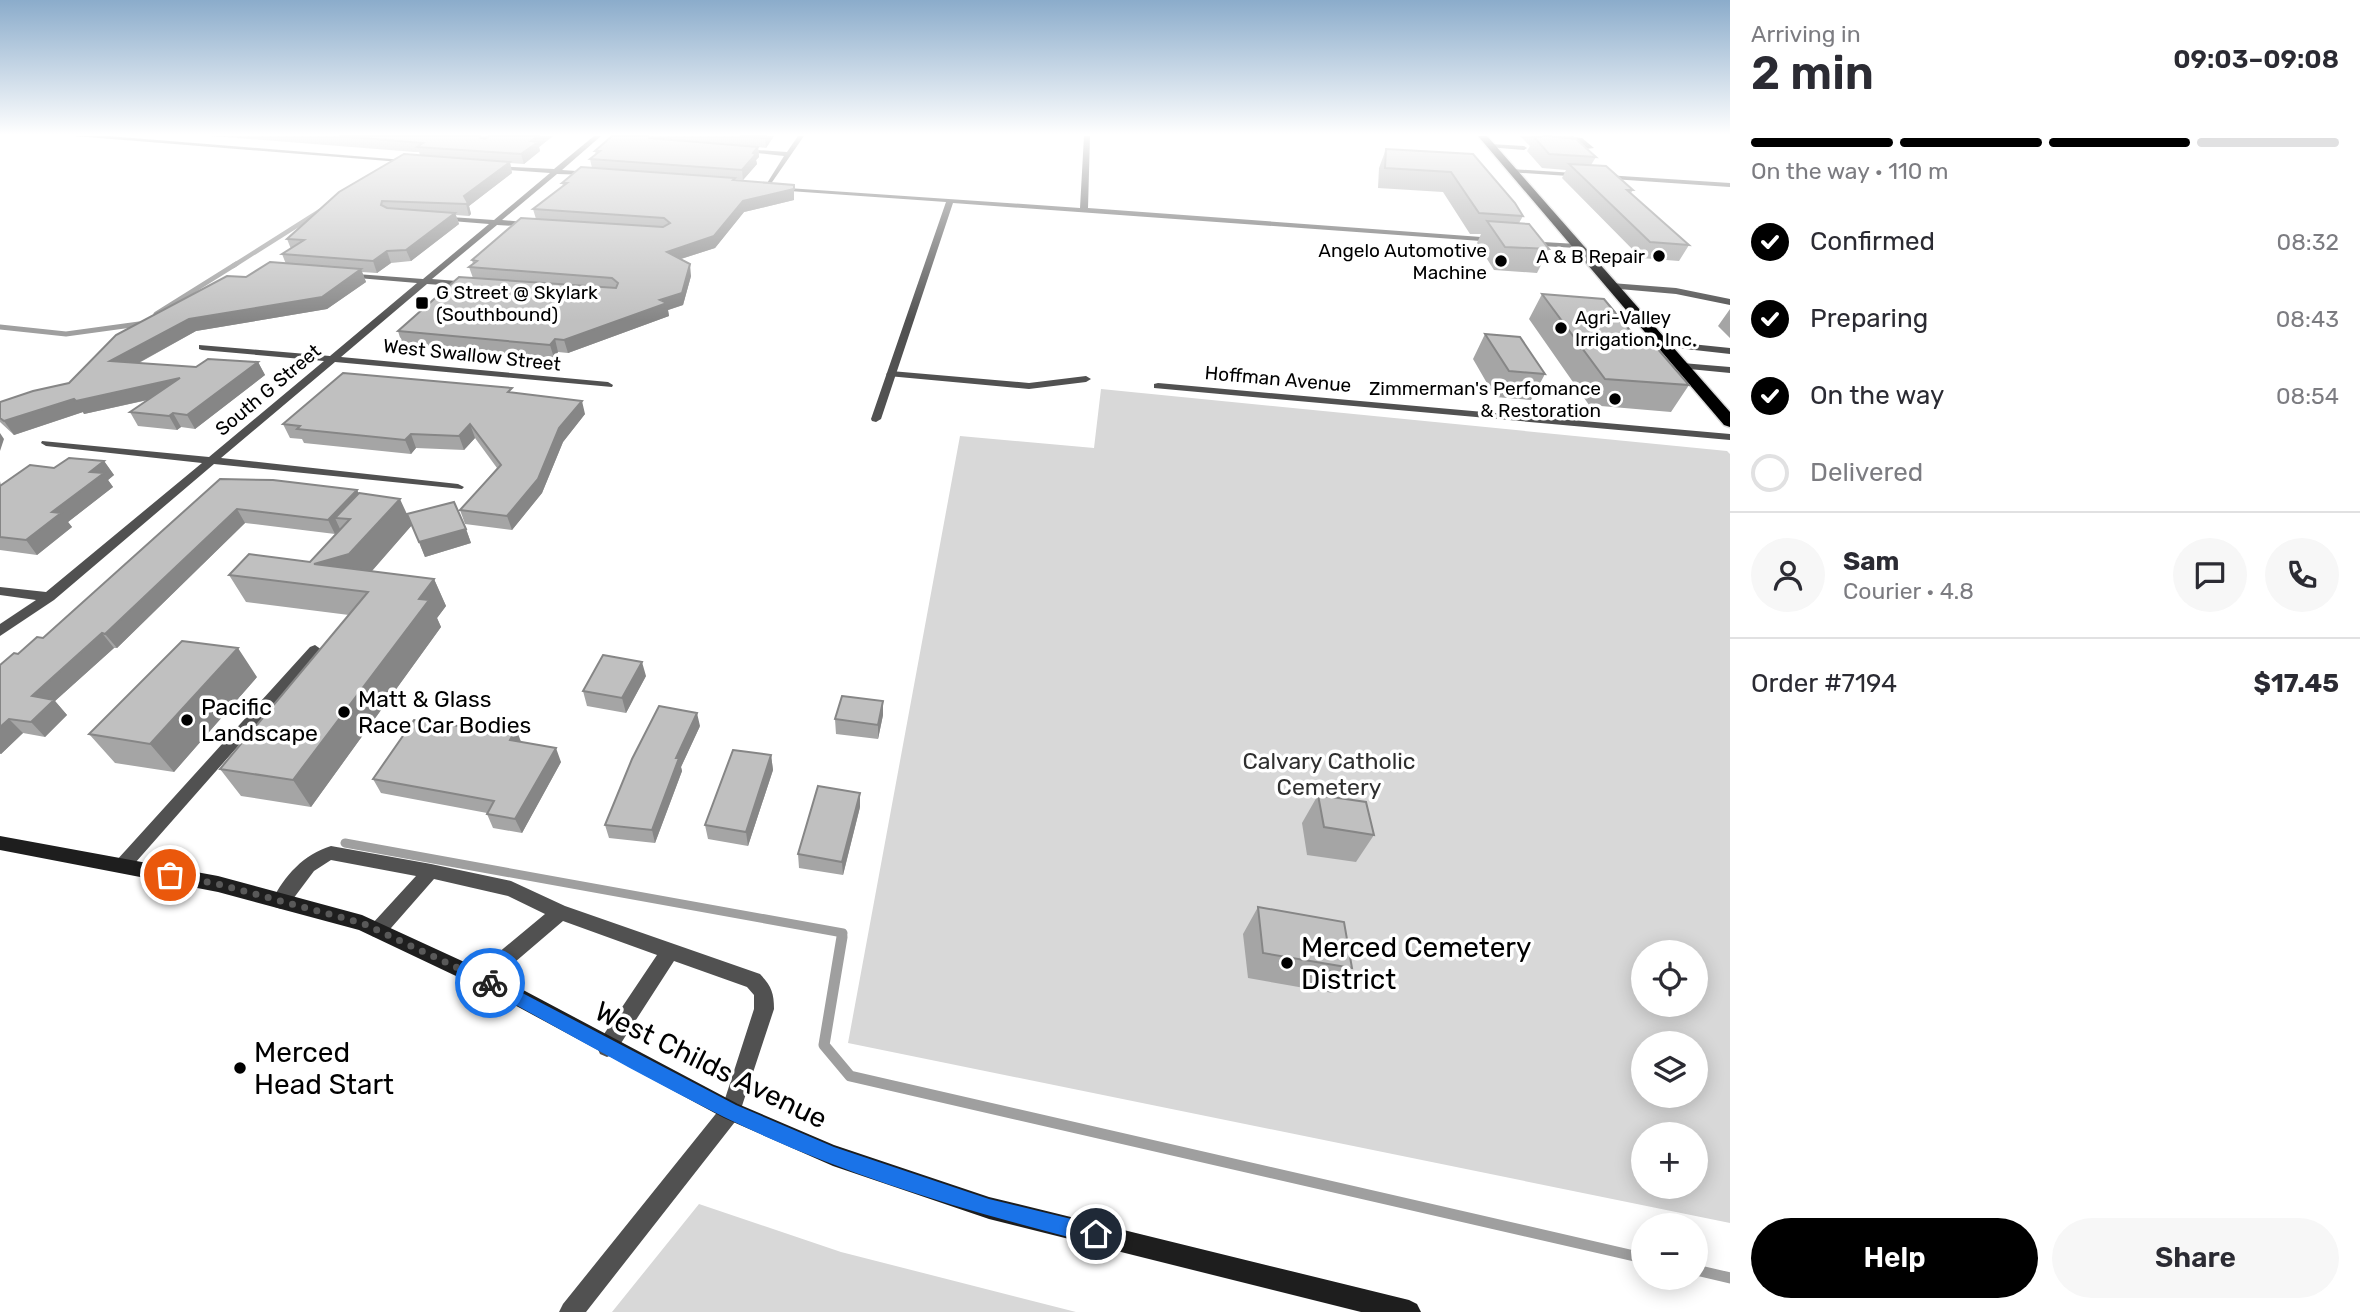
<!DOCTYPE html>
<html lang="en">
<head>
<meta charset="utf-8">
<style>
  :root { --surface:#fff; --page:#f7f7f7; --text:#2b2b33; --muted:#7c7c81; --line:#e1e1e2; --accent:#000 }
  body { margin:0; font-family:Rubik,sans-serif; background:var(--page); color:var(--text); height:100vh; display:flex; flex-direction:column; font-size:26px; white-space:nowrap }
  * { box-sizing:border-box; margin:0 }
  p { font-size:23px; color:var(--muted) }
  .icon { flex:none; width:38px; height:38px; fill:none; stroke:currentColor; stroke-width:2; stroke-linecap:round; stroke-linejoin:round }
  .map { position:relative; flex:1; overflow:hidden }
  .panel { display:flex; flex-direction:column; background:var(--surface); width:630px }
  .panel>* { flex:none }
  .buttons { position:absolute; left:1631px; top:940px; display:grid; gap:14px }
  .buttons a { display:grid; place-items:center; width:77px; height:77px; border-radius:50%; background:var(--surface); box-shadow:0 4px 18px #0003; font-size:35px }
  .pin { position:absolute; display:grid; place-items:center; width:60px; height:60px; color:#fff; margin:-30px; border:4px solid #fff; border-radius:50%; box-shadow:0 2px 7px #0007 }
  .courier { position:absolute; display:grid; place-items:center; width:70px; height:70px; margin:-35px; border:5px solid #1a73e8; border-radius:50%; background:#fff; color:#222; box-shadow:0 2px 9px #0007 }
  .overview em { font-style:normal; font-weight:600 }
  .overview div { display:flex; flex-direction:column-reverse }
  .overview { display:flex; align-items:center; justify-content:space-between; height:119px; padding:0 21px }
  h1 { font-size:46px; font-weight:600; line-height:52px }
  .bar { display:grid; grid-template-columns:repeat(4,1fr); gap:10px 7px; align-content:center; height:84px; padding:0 21px }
  .bar i { height:9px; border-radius:5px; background:var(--line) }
  .bar .on { background:var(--accent) }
  .bar p { grid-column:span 4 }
  .line { display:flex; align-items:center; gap:18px; padding:0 21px; border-top:2px solid var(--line) }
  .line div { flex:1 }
  .round { display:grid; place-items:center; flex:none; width:74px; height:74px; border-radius:37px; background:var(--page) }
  ol { padding:0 21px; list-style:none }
  li { display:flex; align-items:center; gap:21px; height:77px }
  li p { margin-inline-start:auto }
  li .icon { padding:7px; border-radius:50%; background:var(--accent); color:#fff; stroke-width:4 }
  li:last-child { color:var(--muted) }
  li i { width:38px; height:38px; border:4px solid var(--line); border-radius:50% }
  .primary-button { display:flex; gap:14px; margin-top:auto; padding:14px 21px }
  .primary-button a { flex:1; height:80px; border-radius:42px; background:var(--accent); color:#fff; font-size:28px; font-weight:600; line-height:80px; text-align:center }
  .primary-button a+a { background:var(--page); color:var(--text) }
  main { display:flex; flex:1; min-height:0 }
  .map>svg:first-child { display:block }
  .green { fill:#d8d8d8; fill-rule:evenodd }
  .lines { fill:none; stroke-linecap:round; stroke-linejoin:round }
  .stream-far3 { stroke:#9f9f9f; stroke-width:4.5 }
  .stream-far2 { stroke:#9f9f9f; stroke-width:5 }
  .stream-far1 { stroke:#9f9f9f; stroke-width:9 }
  .stream { stroke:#9f9f9f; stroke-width:11 }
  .highway-casing { stroke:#dbdbdb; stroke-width:3 }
  .lane { fill:#515151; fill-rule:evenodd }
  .street { fill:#515151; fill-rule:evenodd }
  .secondary { fill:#1e1e1e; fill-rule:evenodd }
  .highway { fill:#000; fill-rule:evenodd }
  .wall { fill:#a5a5a5 }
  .shaded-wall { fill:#868686 }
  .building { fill:#c0c0c0; stroke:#868686; stroke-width:2 }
  .route { fill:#1a73e8 }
  .done { stroke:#595959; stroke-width:7; stroke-dasharray:0 12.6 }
  .poi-dot { fill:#000; stroke:#fff; stroke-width:2.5 }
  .labels { text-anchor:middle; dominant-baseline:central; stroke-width:7; stroke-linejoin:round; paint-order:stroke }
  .far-poi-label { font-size:19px; fill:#000; stroke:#fff; text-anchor:end }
  .far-street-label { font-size:19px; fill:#000; stroke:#fff }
  .poi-label { font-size:23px; fill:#000; stroke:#fff; text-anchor:start }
  .park-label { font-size:23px; fill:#2f2f2f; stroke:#fff }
  .near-poi-label { font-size:28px; fill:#000; stroke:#fff; text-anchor:start }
  .near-street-label { font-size:28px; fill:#000; stroke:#fff }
</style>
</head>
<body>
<main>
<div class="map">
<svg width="1730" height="1312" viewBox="0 0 1730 1312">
  <rect width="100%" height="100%" fill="#fff"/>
  <path class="green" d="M1101,389L1727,451L1730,454V1223L848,1043L960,436L1094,448ZM1643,952H1696V1004H1643ZM1643,1043H1696V1096H1643ZM1643,1134H1696V1186H1643Z
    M699,1204L841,1252L1076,1312H612Z"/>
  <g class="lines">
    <path class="stream-far3" d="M233,266L320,211"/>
    <path class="stream-far2" d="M156,314L236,264
      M0,327L66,334L139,324"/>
    <path class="stream-far1" d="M345,843L843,933L842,939"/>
    <path class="stream" d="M842,937L824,1045L850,1076L1643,1258
      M1696,1270L1730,1278"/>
    <g class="highway-casing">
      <path id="highway" d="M1478,136H1487L1730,412V427L1724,425Z"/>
    </g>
    <path class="lane" d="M1562,136L1582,138L1594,148L1568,151V149L1585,147L1578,140Z
      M1490,144L1524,146L1527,148L1524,150L1488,147Z
      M1611,283L1676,288L1730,299V305L1676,294L1608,288L1607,286Z
      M1662,341L1730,348V354L1659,346L1657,344Z
      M1682,363L1730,367V373L1679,368V364Z
      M891,371L1029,383L1086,376L1091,379L1086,382L1029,389L888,376L886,374Z
      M315,645L322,650L320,653L128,871L122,873L116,871L113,866L116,861L310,647Z
      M331,846L431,864L511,881L565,906L760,974C771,986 774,992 774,1009L738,1118L586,1312H559L563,1304L723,1105L754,1009V995L747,987L674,961L614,1054L607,1057L600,1054L597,1047L600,1040L657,955L563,921L488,985L481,988L474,985L472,979L474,973L545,914L508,896L434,879L384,936L378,938L372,936L369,930L372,924L416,876L331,860L314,871L287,907L281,909L275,907L272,901C284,876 304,854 331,846Z"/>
    <path class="street" d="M74,136H108L416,161L413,163Z
      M594,136H601L562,170L591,172L593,175L557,174L502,220L534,223H537V227L497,225L432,279L469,282L473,285L472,287L427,284L341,357L608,382L613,385L612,387L335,362L221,458L458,484L464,487L462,489L214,464L54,600L0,636V624L36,600L0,595V587L46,592L202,463L46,446L41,443L42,441L209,457L324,361L202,350L199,349V345L330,356L417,283L346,277H343V273L423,279L489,224L439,220L435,218L436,216L494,220L550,173L493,169L491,166L554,169Z
      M798,136H804L768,188H764L784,156L738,151L741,149L787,152Z
      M1084,136H1090L1088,208L1495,238L1499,240L1495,242L953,203L881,419L876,422L872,421L871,419L946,202L775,190L773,187L1080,208Z
      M1511,169L1730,183V187L1509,172Z
      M1526,241L1577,244L1581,246L1577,248L1523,245V241Z
      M1158,383L1730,434V440L1154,388V384Z"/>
    <path class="secondary" d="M0,836L218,876L362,915L510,983L738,1104L834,1145L989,1197L1409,1300L1417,1304L1421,1312H1361L989,1219L833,1166L724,1118L496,995L359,930L218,892L0,850Z"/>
    <use href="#highway" class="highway"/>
  </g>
  <path class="wall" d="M211,136H553L539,147L540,151L524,164L510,163L512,173L469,206L471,214L469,216L456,215L459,224L411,261L391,263L377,273L362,272L366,282L327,309L196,331L139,363L196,367L258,362L265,375L195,429L181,427L177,430L138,426L130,412L148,400L84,414L83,412L14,435L0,422V402L69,383L246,277L286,264L282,254L291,249L287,239L420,155L419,152H415Z
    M612,136H774L766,148L758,147L759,157L756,160L757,164L743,180L735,179V180L794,200L744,212L715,248L681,259L691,276L683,305L668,310L669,316L568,353L558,352L554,358L402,344L398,331L473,278L469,267L473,264L472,260L536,219L533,209L563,186L562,183L592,168L590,159L596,155L595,151Z
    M1520,136H1574L1573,139L1596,157L1591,165L1633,190L1631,193L1689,245L1679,261L1641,258L1562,178L1566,170L1542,168L1527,151L1530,146Z
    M1386,149L1473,154L1523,216L1519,223L1549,249L1537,273L1494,270L1477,243L1481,234H1470L1443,192L1378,188L1379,168Z
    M1542,294L1637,339L1689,385L1671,412L1589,405L1529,319Z
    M1730,309V338L1718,326Z
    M1485,334L1545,374L1531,400L1495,397L1473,359Z
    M513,393L585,414L563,442L542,493L512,530L465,524L460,510L497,468L475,438L464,450L416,448L411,454L304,443L302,439L290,438L283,424Z
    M104,461L114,475L108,480L113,487L68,522L72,527L37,555L0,550V481L1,485L54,468Z
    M220,479L357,490L359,494L407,514L466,529L471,543L425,557L412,525L372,571L434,579L446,606L437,618L441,627L311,807L241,796L220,769L349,615L246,602L229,575L310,562L340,529L335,534L245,523L117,648H114L55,701L67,715L45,737L23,733L1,754H0V665L43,638Z
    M646,676L626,713L587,706L583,691Z
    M257,677L174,772L115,763L89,734Z
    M883,715L878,739L836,734L835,719Z
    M700,726L681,767L682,771L655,843L609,838L605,825Z
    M521,742L561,762L522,833L493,828L487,814V813L381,793L373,779Z
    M771,755L773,770L748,846L708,839L705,825Z
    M1318,795L1374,835L1356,862L1307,855L1302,823Z
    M860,807L843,875L799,868L798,854Z
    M1258,907L1352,968L1333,993L1248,978L1243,934Z"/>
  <path class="shaded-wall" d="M538,136H553L539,147L540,151L524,164L521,154L531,141Z
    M766,136H774L766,148L765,138Z
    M758,147L759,157L756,160L757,164L743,180L742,170Z
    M510,162L512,173L469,206L471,214L469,216L464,196Z
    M794,189V200L744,212L715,248L668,263L667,252L743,201Z
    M455,213L459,224L411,261L406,250Z
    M387,251L391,263L377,273L373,261Z
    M690,264L691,276L683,305L668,310L669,316L568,353L564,340Z
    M361,269L366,282L327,309L196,331L118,374L110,361L189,319Z
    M555,339L558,352L554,358L550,345Z
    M258,362L265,375L195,429L187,415Z
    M180,378L187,391L84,414L83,412L14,435L4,421L74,399Z
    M582,401L585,414L563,442L542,493L512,530L507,516L559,428Z
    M173,413L181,427L177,430L169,416Z
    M470,424L475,438L464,450L459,436Z
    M0,433L4,439L0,451Z
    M411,434L416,448L411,454L405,440Z
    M104,461L114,475L108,480L113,487L68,522L72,527L37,555L26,540L90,472Z
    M357,490L364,505L335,518L340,529L335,534L328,520Z
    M400,499L412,525L363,581L314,564Z
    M237,509L245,523L117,648L105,634Z
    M466,529L471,543L425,557L419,542Z
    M434,579L446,606L437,618L441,627L311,807L293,780L419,599Z
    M102,633L114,648L55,701L67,715L45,737L31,722L32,696Z
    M238,648L257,677L174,772L150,744Z
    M642,662L646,676L626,713L622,698Z
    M883,701V715L878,739V725Z
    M697,713L700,726L681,767L682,771L655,843L652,830L676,758Z
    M9,719L23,733L1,754L0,753V727Z
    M516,729L522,744L510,740Z
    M556,748L561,762L522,833L515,819Z
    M771,755L773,770L748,846L746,832Z
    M860,793V807L843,875L842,862Z"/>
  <path class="building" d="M339,136H480V138L485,139L489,136H538L531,141L538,142L521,154L417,147L423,143Z
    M612,136H648L649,138L758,147L753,153L756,154L742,170L590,159L600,151H595Z
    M740,136H766L765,138Z
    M1548,136L1576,139L1596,157L1549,154L1534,137Z
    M1386,149L1473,154L1515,203L1523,216L1479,213L1451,172L1385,168Z
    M404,154L510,162L464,196L468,203L466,204L382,201L381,205L387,208L455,213L406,250L387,251L373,261L282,254L304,240L287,239L339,192Z
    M1569,164L1606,166L1633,190H1627L1689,245L1650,242Z
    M581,167L735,178L733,180L794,185V189L743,201L714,236L667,252L690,264L682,293L660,300L667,303L564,340L555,339L550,345L398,331L459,277L616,288L618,283L612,278L469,267L477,261L472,260L521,218L663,227L670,223L664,218L533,209L567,183H562Z
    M1487,221L1529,224L1549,249L1505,247Z
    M270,262L361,269L322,297L189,319L110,361L196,367L208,359L258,362L187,415L173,413L169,416L130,412L180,378L76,401L74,399L4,421L0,418V402L33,391L69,383L116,335L227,276L246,277Z
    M1542,294L1604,299L1637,339L1650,340L1689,385L1605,379Z
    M1485,334L1520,337L1545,374L1509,371Z
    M343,373L512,388L508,392L582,401L559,428L538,479L507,516L460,510L501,465L470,424L459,436L411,434L405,440L297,429L300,426L283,424Z
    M69,458L104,461L90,472L104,473L52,512L61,513L26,540L0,537V486L30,465L54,468Z
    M220,479L273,480L357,490L328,520L237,509L105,634L102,633L32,696L54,700L31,722L9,719L0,727V665L14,653L18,654L37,637L43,638Z
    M359,493L400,499L349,554L314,564L434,579L419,599L429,600L293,780L220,769L368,592L229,575L249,554L310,562L350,519L335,518Z
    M454,502L466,529L419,542L407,514Z
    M182,641L238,648L150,744L89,734Z
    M603,655L642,662L622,698L583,691Z
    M842,696L883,701L878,725L835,719Z
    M659,706L697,713L676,758H679L652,830L605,825L632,759Z
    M414,720L480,729L483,724L516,729L510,740L556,748L515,819L487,814L494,801L373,779Z
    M733,750L771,755L746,832L705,825Z
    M818,786L860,793L842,862L798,854Z
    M1318,795L1366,802L1374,835L1324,827Z
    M1258,907L1344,922L1352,968L1263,953Z"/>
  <linearGradient id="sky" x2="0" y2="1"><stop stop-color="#8baccb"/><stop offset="0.42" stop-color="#fff"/><stop offset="1" stop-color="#fff" stop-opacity="0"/></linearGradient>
  <rect width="1730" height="320" fill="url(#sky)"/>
  <path class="route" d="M490,976L736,1105L834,1147L989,1199L1096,1225L1103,1228L1105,1234L1103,1241L1096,1244C969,1212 841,1175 724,1117C643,1077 564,1031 485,988L483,983L485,978Z"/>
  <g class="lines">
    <path class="done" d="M170,875L218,884L362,923L490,983"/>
  </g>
  <g class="poi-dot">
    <circle cx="1659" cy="256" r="7"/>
    <circle cx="1501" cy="261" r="7"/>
    <rect x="415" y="296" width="14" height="14" rx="3.5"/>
    <circle cx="1561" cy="328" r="7"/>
    <circle cx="1615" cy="399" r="7"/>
    <circle cx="344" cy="712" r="7"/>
    <circle cx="187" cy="720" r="7"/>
    <circle cx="1287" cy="963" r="7"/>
    <circle cx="240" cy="1068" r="7"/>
  </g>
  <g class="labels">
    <g class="far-poi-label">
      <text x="1487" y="250">Angelo Automotive<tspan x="1487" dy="22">Machine</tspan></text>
      <text x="1645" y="256">A &amp; B Repair</text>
      <text x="436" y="292" text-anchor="start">G Street @ Skylark<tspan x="436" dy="22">(Southbound)</tspan></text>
      <text x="1575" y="317" text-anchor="start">Agri-Valley<tspan x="1575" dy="22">Irrigation, Inc.</tspan></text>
      <text x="1601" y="388">Zimmerman's Perfomance<tspan x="1601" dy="22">&amp; Restoration</tspan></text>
    </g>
    <g class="far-street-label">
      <text transform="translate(472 355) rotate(6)">West Swallow Street</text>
      <text transform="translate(1278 379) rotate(5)">Hoffman Avenue</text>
      <text transform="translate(268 390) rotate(-40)">South G Street</text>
    </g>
    <g class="poi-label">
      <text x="358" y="699">Matt &amp; Glass<tspan x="358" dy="26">Race Car Bodies</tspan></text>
      <text x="201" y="707">Pacific<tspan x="201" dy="26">Landscape</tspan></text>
    </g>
    <g class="park-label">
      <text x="1329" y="761">Calvary Catholic<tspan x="1329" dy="26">Cemetery</tspan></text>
    </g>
    <g class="near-poi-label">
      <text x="1301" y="947">Merced Cemetery<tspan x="1301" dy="32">District</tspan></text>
      <text x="254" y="1052">Merced<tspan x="254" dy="32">Head Start</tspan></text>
    </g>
    <g class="near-street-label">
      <text transform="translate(711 1065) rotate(26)">West Childs Avenue</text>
    </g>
  </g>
</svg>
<div class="buttons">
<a><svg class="icon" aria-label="locate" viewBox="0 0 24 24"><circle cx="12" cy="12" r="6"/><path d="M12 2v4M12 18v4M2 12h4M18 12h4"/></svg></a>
<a><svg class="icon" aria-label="layers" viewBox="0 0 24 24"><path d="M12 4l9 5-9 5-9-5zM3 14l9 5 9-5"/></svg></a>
<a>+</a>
<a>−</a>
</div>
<div class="pin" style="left:170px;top:875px;background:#ea580c"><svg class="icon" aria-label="bag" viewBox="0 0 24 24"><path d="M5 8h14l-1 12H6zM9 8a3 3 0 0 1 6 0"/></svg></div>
<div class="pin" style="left:1096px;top:1234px;background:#1f2937"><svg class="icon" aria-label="home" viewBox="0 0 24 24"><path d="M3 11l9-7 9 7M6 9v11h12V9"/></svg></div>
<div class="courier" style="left:490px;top:983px"><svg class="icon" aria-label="bike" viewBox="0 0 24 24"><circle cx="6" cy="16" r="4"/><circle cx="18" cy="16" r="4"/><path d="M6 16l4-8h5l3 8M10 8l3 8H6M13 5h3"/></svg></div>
</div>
<section class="panel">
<div class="overview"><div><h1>2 min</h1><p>Arriving in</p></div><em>09:03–09:08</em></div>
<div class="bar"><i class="on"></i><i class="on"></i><i class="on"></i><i></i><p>On the way · 110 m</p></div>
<ol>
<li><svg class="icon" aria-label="check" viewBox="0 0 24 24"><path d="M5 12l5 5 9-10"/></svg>Confirmed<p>08:32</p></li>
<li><svg class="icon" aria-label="check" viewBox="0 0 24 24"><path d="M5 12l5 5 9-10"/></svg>Preparing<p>08:43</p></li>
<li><svg class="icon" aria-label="check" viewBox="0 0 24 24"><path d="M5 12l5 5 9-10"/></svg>On the way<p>08:54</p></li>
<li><i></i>Delivered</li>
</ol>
<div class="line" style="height:126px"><a class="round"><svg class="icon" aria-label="person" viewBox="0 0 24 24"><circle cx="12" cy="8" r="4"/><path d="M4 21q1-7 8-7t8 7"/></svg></a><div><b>Sam</b><p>Courier · 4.8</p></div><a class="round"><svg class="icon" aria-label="chat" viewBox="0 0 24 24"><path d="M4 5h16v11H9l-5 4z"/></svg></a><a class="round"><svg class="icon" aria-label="phone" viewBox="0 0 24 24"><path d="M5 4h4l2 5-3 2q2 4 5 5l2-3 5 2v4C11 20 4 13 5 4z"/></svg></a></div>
<div class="line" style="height:91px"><div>Order #7194</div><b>$17.45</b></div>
<div class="primary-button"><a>Help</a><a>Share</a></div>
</section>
</main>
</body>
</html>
